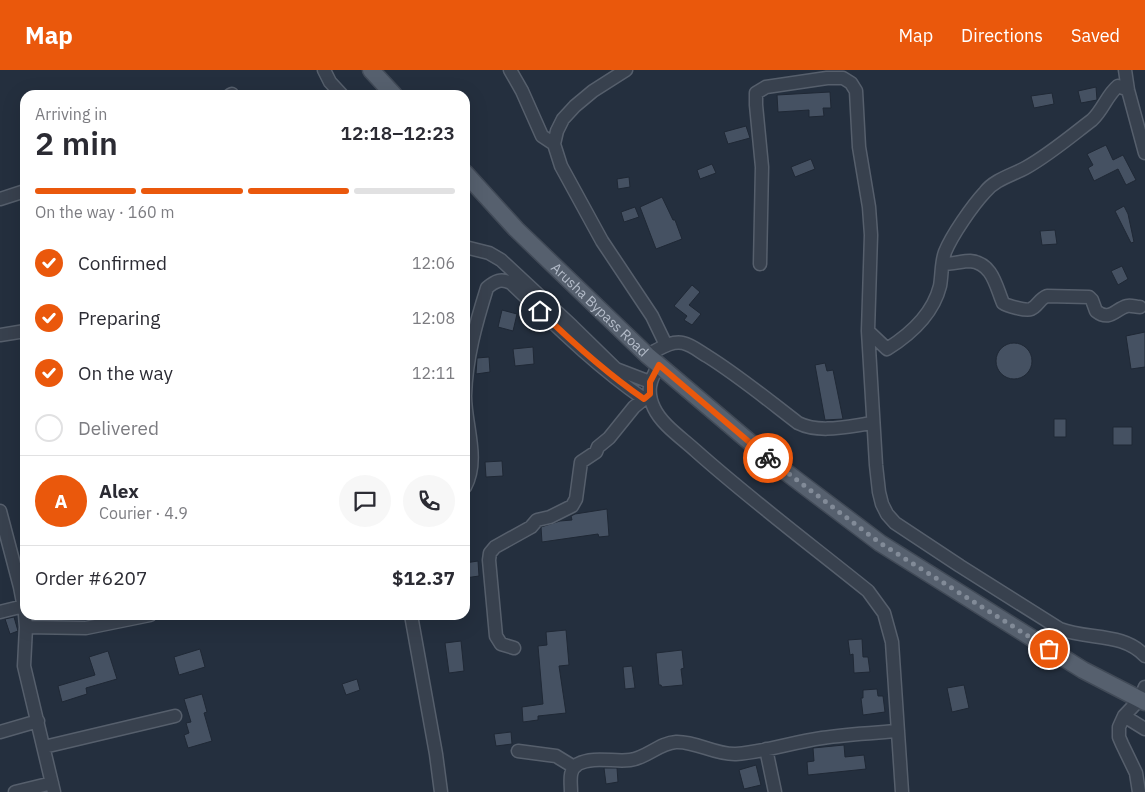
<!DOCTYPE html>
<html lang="en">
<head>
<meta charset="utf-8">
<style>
  :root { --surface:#fff; --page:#f7f7f7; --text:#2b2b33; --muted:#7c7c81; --line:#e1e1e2; --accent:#ea580c }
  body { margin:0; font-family:"IBM Plex Sans",sans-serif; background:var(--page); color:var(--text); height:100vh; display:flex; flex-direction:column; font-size:19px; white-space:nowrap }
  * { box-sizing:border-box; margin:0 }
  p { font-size:16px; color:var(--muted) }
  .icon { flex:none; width:28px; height:28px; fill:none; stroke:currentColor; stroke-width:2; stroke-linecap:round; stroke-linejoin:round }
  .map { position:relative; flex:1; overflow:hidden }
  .panel { position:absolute; left:20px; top:20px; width:450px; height:530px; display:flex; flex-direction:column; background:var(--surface); border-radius:15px; box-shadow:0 5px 20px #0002 }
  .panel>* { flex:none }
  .pin { position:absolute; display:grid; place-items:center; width:42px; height:42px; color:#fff; margin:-21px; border:2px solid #fff; border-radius:50%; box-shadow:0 1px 5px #0007 }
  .courier { position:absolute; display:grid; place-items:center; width:50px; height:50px; margin:-25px; border:4px solid #ea580c; border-radius:50%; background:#fff; color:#222; box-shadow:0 1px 6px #0007 }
  .head em { font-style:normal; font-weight:600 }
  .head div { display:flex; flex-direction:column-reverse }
  .head { display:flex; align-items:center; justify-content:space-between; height:85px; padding:0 15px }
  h1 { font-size:32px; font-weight:600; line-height:38px }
  .bar { display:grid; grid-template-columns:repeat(4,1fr); gap:8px 5px; align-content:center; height:60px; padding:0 15px }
  .bar i { height:6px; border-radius:4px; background:var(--line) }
  .bar .on { background:var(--accent) }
  .bar p { grid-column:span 4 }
  .line { display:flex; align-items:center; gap:12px; padding:0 15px; border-top:1px solid var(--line) }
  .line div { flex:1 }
  .round { display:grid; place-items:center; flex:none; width:52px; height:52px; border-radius:26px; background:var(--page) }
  ol { padding:0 15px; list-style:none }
  li { display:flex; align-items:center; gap:15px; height:55px }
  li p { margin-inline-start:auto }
  li .icon { padding:5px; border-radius:50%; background:var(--accent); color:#fff; stroke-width:4 }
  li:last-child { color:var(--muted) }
  li i { width:28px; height:28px; border:2px solid var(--line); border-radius:50% }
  header { display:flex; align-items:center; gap:30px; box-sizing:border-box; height:70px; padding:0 25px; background:var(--accent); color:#fff }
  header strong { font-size:24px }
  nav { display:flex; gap:28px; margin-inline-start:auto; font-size:18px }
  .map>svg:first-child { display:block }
  .building { fill:#455162; stroke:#1f2835 }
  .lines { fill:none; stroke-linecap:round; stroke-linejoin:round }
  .minor-casing { stroke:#565f6c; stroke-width:15 }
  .major-casing { stroke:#414a57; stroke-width:19 }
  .minor { stroke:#38414e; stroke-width:12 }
  .major { stroke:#56606e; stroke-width:16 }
  .done { stroke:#828b98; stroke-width:5; stroke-dasharray:0 9 }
  .route { stroke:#ea580c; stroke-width:6 }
  .labels { text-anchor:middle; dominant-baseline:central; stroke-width:5; stroke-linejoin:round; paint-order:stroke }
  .street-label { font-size:14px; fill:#b4bcc9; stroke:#1d2633 }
</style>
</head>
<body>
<header>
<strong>Map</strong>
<nav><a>Map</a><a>Directions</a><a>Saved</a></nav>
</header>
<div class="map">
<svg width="1145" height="722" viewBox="0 0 1145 722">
  <rect width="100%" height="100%" fill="#242f3e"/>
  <path class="building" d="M1096,17L1097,30L1081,33L1078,21Z
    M830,22L831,38H823L824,46L809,47V40L778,42L777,25Z
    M1052,23L1054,34L1034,38L1031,26Z
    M746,56L750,68L728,74L724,62Z
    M1106,75L1113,90L1123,85L1136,110L1126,115L1118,99L1094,111L1088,98L1093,95L1087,84Z
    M811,89L815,99L795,107L791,97Z
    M712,94L716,103L700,109L697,100Z
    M629,107L630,117L618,119L617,109Z
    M662,127L673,150H675L682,169L656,179L640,137Z
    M1124,136L1128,144L1134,172L1131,173L1115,141Z
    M635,137L639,147L624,152L621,142Z
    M1055,160L1057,174L1042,175L1040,161Z
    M1122,196L1128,209L1118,215L1111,201Z
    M692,215L700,222L689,235L701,244L692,255L684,250L687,246L674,236Z
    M502,240L517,244L513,261L498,257Z
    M1145,262V297L1131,299L1126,266Z
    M996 291a18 18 0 1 1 36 0a18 18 0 1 1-36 0Z
    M533,277L534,294L515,296L513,279Z
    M489,287L490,302L476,304L477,288Z
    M825,293L827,301L833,300L843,349L825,350L815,295Z
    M1054,349H1066V367H1054Z
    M1113,357H1132V375H1113Z
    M502,391L503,406L486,407L485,392Z
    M607,439L609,466L599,467L598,464L542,472L541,457L560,451L572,450L571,446L575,444Z
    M478,491L479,506L465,508V493Z
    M14,547L18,561L10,564L5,549Z
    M566,560L569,595L559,596L566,643L538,646V650L523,652L522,637L543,634L538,576L547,575L546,562Z
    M862,569L863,587H868L870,602L854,603L853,584L850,585L848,570Z
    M461,571L464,601L449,603L445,573Z
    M200,579L205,597L179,605L174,587Z
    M682,580L684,598L681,599L683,615L662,617L661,615H659L656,583Z
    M108,581L117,609L86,618L87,624L62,632L58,616L95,605L89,587Z
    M632,596L635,618L625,619L623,597Z
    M357,609L360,620L346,625L342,614Z
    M964,615L969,638L952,642L947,618Z
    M877,619L878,626H883L885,642L863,645L861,628H863V620Z
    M202,624L207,642L204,643L212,671L188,678L184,665L189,663L186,653L191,652L184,629Z
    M511,662L512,674L496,676L494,664Z
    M844,675L845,687L864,685L866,699L808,705L807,692L814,691L813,678Z
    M756,695L761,715L744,719L739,700Z
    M604,698H617L618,712L606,714Z"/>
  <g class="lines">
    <g class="minor-casing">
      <path id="minor" d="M324,0L330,12L342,25
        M510,0L522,21L542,66L554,74
        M626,0L593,21L575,36L563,49L557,61L554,74L561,96L602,171L652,246L666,275
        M1125,0L1128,20L1145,83
        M230,25L232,24
        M0,129L25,121
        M465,177L489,183L501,190L572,256L616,299L650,312
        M760,194L762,97L756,35V23L766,17L827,8H843L851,13L856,21L859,77L869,137L871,165L868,261L876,395L879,422L882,434L887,444L895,453L960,496L1060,559C1088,570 1123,562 1145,586
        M943,194C952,194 963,191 970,191C993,193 996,217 1003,233C1007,236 1026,241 1031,239C1038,236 1039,229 1047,226L1089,227L1092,230L1096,241C1110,252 1115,239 1127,236C1131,235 1136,237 1140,237
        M868,261L887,279C911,264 933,244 940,216C942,205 941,193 945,182C952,165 972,136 985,122C995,109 1013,105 1027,97C1050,84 1071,66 1092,50C1103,40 1107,25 1118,16L1128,20
        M0,265L25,261
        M647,285C658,280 671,270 683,273C692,275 700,282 707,286C739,306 768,330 798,353C820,364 849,356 873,353
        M659,295C650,310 646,321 654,338C662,355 682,368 696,381C751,430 811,475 868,521L884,543L892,572L902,722
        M465,417C480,389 465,355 465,326C466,288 476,253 487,218C495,211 501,208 511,213C554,254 595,295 644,329
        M0,441L20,517L25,543
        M0,542L24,536
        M25,545L26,557L24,596L54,722
        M411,545L436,684L441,722
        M26,557L86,558L150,545
        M514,578L501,574L496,566L489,490L490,483L495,477L531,457L537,450L550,447L572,436L576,429L581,392L596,382L598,377L609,368L634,337L650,324
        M1124,646L1145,659
        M0,662L38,651
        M44,677L175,646
        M766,679L775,722
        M518,681L556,686L574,697
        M15,722L52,713
        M571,722C571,712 568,700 578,694C593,686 614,692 630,690C647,688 659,673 676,672C696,671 715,685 736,684C765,682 793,672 822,668C847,664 873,663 898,661
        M1139,722L1136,703L1122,674L1119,667V657L1124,646L1140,629L1145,617"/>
    </g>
    <g class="major-casing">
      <g id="major">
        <path d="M371,0L394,25"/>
        <path id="s1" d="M465,103L516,159L647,285L778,396L880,473L1083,600L1145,632"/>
      </g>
    </g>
    <use href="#minor" class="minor"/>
    <use href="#major" class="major"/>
  </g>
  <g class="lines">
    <path class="done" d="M768,388L880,473L1049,579"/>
    <path class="route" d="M540,241C573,273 606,303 644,329L650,324V312L659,295L768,388"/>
  </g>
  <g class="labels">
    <g class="street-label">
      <text stroke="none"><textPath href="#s1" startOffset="192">Arusha Bypass Road</textPath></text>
    </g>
  </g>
</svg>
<div class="pin" style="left:1049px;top:579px;background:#ea580c"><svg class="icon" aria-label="bag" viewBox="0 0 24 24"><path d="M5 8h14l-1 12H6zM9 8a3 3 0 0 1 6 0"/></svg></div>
<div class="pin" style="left:540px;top:241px;background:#1f2937"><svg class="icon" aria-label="home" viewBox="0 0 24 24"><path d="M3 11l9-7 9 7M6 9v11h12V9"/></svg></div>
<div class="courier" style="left:768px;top:388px"><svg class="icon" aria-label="bike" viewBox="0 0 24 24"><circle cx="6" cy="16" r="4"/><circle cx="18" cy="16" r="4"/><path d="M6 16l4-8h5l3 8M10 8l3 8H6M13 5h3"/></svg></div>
<section class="panel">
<div class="head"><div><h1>2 min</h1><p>Arriving in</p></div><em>12:18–12:23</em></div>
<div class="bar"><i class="on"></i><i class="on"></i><i class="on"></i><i></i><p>On the way · 160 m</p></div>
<ol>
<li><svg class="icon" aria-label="check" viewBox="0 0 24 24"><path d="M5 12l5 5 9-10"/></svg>Confirmed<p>12:06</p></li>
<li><svg class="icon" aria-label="check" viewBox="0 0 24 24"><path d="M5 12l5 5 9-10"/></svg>Preparing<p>12:08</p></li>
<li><svg class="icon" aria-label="check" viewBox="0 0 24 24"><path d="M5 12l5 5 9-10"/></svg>On the way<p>12:11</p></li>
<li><i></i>Delivered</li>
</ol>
<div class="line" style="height:90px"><b class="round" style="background:var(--accent);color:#fff">A</b><div><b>Alex</b><p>Courier · 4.9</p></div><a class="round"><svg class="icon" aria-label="chat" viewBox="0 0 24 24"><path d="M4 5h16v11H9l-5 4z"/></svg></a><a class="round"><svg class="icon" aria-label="phone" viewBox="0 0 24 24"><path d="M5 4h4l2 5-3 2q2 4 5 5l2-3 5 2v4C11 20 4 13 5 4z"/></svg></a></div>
<div class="line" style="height:65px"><div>Order #6207</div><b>$12.37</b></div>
</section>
</div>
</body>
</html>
